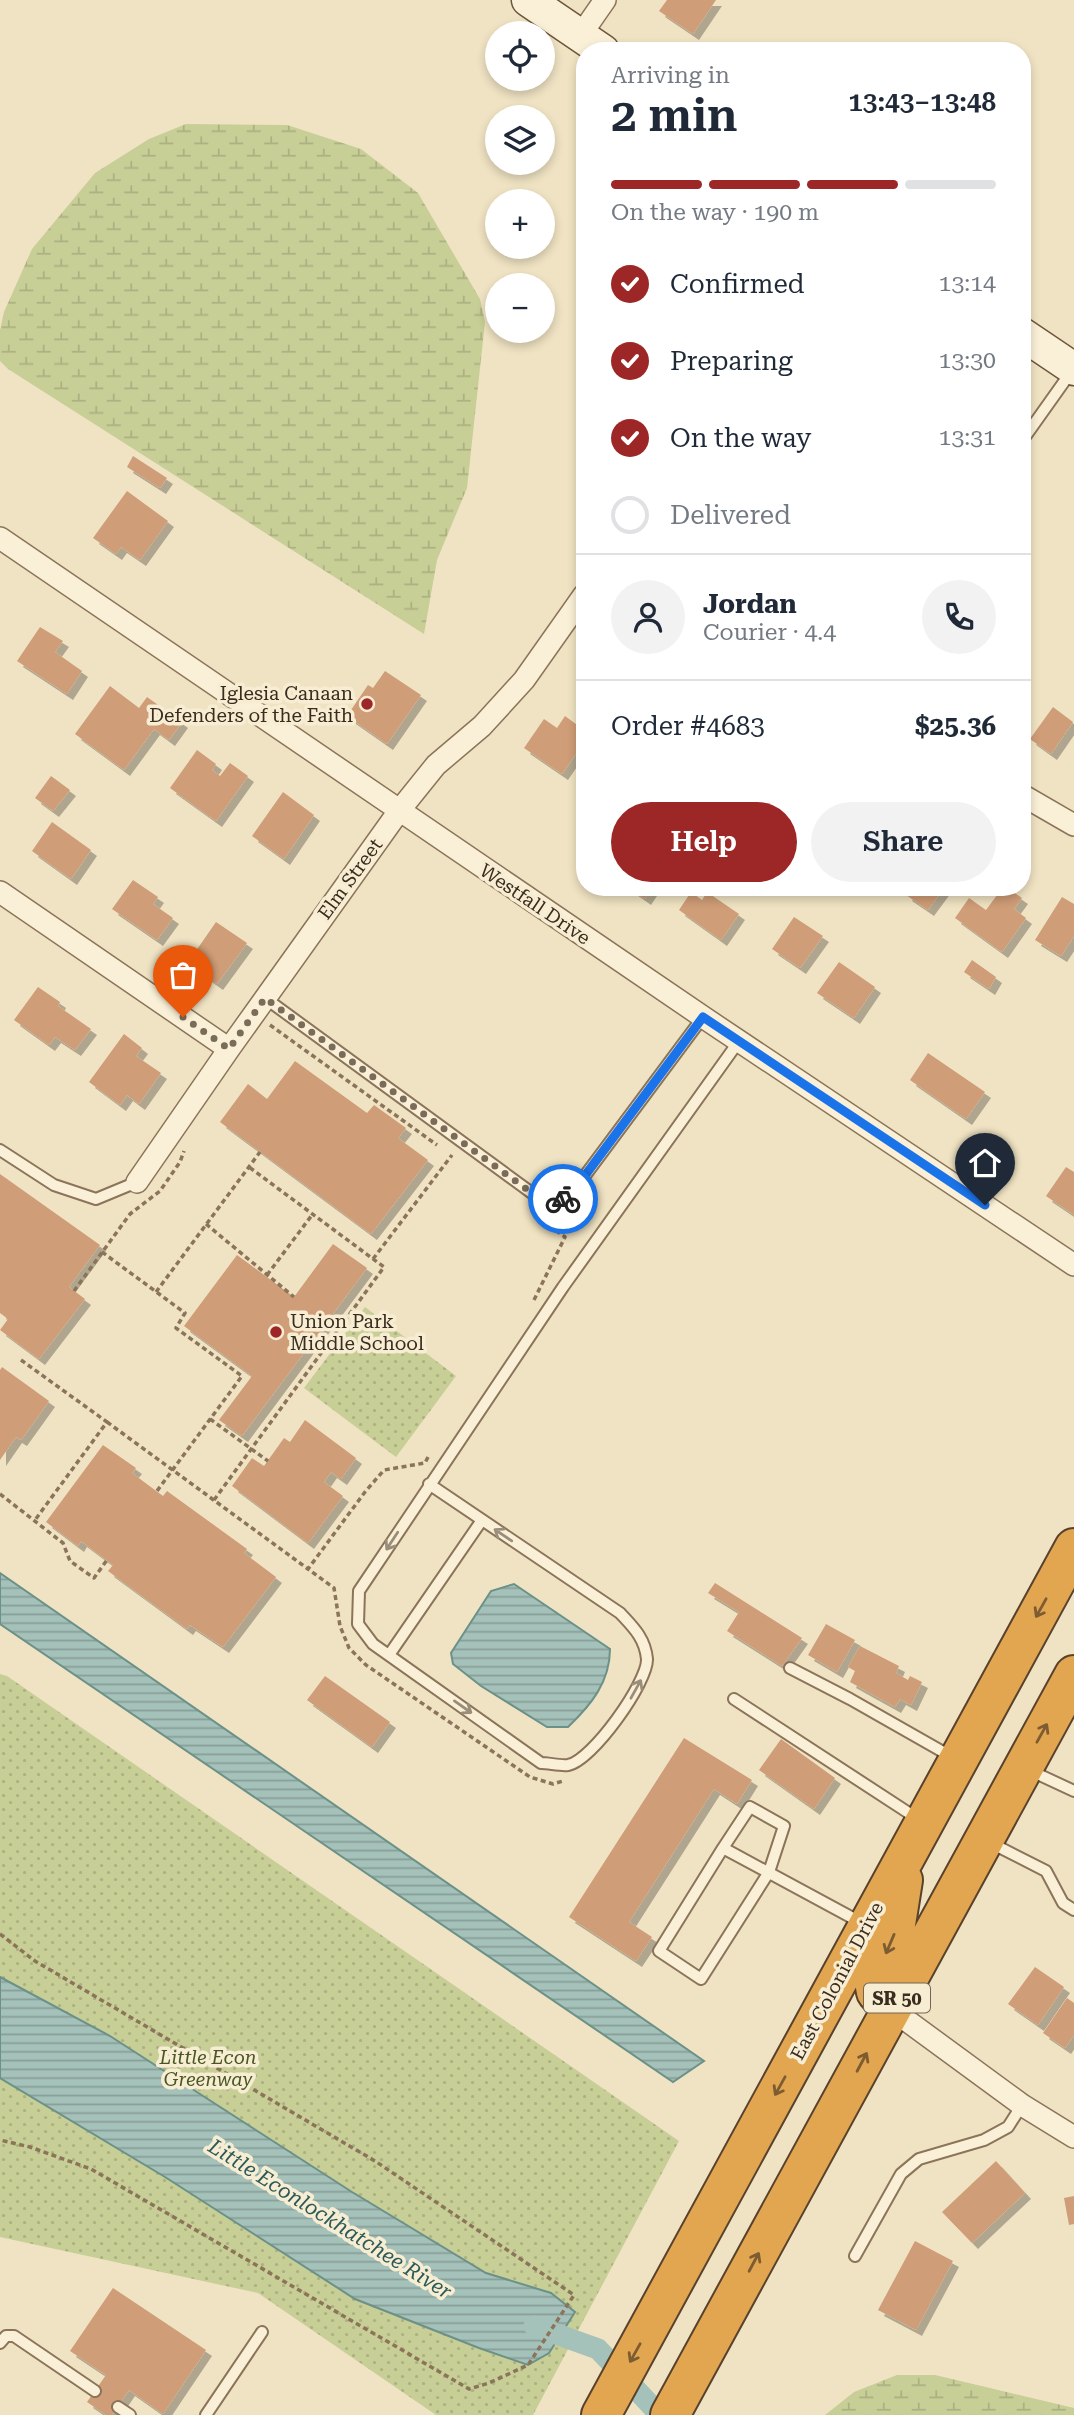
<!DOCTYPE html>
<html lang="en">
<head>
<meta charset="utf-8">
<style>
  :root { --surface:#fff; --page:#f2f2f3; --text:#1f2937; --muted:#747a83; --line:#e0e1e3; --accent:#9c2726 }
  body { margin:0; font-family:"Roboto Serif",serif; background:var(--page); color:var(--text); height:100vh; display:flex; flex-direction:column; font-size:26px; white-space:nowrap }
  * { box-sizing:border-box; margin:0 }
  p { font-size:23px; color:var(--muted) }
  .icon { flex:none; width:38px; height:38px; fill:none; stroke:currentColor; stroke-width:2; stroke-linecap:round; stroke-linejoin:round }
  .map { position:relative; flex:1; overflow:hidden }
  .sheet { position:absolute; left:576px; top:42px; width:455px; height:854px; display:flex; flex-direction:column; background:var(--surface); border-radius:28px; box-shadow:0 4px 10px #0003 }
  .sheet>* { flex:none }
  .tools { position:absolute; left:485px; top:21px; display:grid; gap:14px }
  .tools a { display:grid; place-items:center; width:70px; height:70px; border-radius:50%; background:var(--surface); box-shadow:0 4px 10px #0003; font-size:35px }
  .pin { position:absolute; display:grid; place-items:center; width:60px; height:60px; color:#fff; margin:-72px -30px; border-radius:50% 50% 50% 0; rotate:-45deg; box-shadow:0 0 7px #0007 }
  .pin .icon { rotate:45deg }
  .courier { position:absolute; display:grid; place-items:center; width:70px; height:70px; margin:-35px; border:5px solid #1a73e8; border-radius:50%; background:#fff; color:#222; box-shadow:0 2px 9px #0007 }
  .headline em { font-style:normal; font-weight:600 }
  .headline div { display:flex; flex-direction:column-reverse }
  .headline { display:flex; align-items:center; justify-content:space-between; height:119px; padding:0 35px }
  h1 { font-size:46px; font-weight:600; line-height:52px }
  .bar { display:grid; grid-template-columns:repeat(4,1fr); gap:10px 7px; align-content:center; height:84px; padding:0 35px }
  .bar i { height:9px; border-radius:5px; background:var(--line) }
  .bar .on { background:var(--accent) }
  .bar p { grid-column:span 4 }
  .line { display:flex; align-items:center; gap:18px; padding:0 35px; border-top:2px solid var(--line) }
  .line div { flex:1 }
  .round { display:grid; place-items:center; flex:none; width:74px; height:74px; border-radius:37px; background:var(--page) }
  ol { padding:0 35px; list-style:none }
  li { display:flex; align-items:center; gap:21px; height:77px }
  li p { margin-inline-start:auto }
  li .icon { padding:7px; border-radius:50%; background:var(--accent); color:#fff; stroke-width:4 }
  li:last-child { color:var(--muted) }
  li i { width:38px; height:38px; border:4px solid var(--line); border-radius:50% }
  .cta { display:flex; gap:14px; margin-top:auto; padding:14px 35px }
  .cta a { flex:1; height:80px; border-radius:42px; background:var(--accent); color:#fff; font-size:28px; font-weight:600; line-height:80px; text-align:center }
  .cta a+a { background:var(--page); color:var(--text) }
  .map>svg:first-child { display:block }
  .wetland { fill:url(#wetland-marsh) }
  .park { fill:url(#park-dots) }
  .water { fill:url(#water-rules); stroke:#6b9188; stroke-width:2 }
  .lines { fill:none; stroke-linecap:round; stroke-linejoin:round }
  .canal { stroke:#a5c2ba; stroke-width:21 }
  .building { fill:#cf9d77; filter:url(#shadow) }
  .lane-casing { stroke:#8b7459; stroke-width:14 }
  .street-casing { stroke:#8b7459; stroke-width:24 }
  .secondary-casing { stroke:#6d553c; stroke-width:35 }
  .highway-casing { stroke:#58422d; stroke-width:42 }
  .path { stroke:#8b7459; stroke-width:3.5; stroke-dasharray:5 3.5; stroke-linecap:butt }
  .lane { stroke:#faf0d7; stroke-width:10 }
  .street { stroke:#faf0d7; stroke-width:21 }
  .secondary { stroke:#faf0d7; stroke-width:32 }
  .highway { stroke:#e2a550; stroke-width:38 }
  .oneway { stroke:#9a8e7a }
  .oneway2 { stroke:#7d5c32 }
  .done { stroke:#7a6c58; stroke-width:7; stroke-dasharray:0 12.6 }
  .route { stroke:#1a73e8; stroke-width:9 }
  .poi-dot { fill:#9c2726; stroke:#f7edd3; stroke-width:2.5 }
  .labels { text-anchor:middle; dominant-baseline:central; stroke-width:7; stroke-linejoin:round; paint-order:stroke }
  .shield { fill:#f7edd3; stroke:#736654; stroke-width:2 }
  .shield-label { font-size:18px; font-weight:bold; fill:#3a2c1e }
  .poi-label { font-size:19px; fill:#3a2c1e; stroke:#f7edd3; text-anchor:end }
  .street-label { font-size:19px; fill:#3a2c1e; stroke:#f7edd3 }
  .park-label { font-size:19px; font-style:italic; fill:#495723; stroke:#f7edd3 }
  .water-label { font-size:21px; font-style:italic; fill:#2c5a58; stroke:#f7edd3 }
</style>
</head>
<body>
<div class="map">
<svg width="1074" height="2415" viewBox="0 0 1074 2415">
  <defs>
    <pattern id="wetland-marsh" width="20" height="14" patternUnits="userSpaceOnUse" patternTransform="scale(1.75)"><rect width="20" height="14" fill="#c7ce96"/><path d="M1 5h8M5 5V1M11 12h8M15 12V8" fill="none" stroke="#acb181"/></pattern>
    <pattern id="park-dots" width="8" height="8" patternUnits="userSpaceOnUse" patternTransform="scale(1.75)"><rect width="8" height="8" fill="#c7ce96"/><path d="M2 2h.1M6 6h.1" fill="none" stroke="#acb181" stroke-width="1.8" stroke-linecap="round"/></pattern>
    <pattern id="water-rules" width="6" height="5" patternUnits="userSpaceOnUse" patternTransform="scale(1.75)"><rect width="6" height="5" fill="#a5c2ba"/><path d="M0 2.5h6" fill="none" stroke="#879e97"/></pattern>
    <filter id="shadow"><feDropShadow dx="6" dy="6" stdDeviation="0" flood-color="#0004"/></filter>
  </defs>
  <rect width="100%" height="100%" fill="#f0e3c3"/>
  <path class="wetland" d="M186,124L287,125L361,149L418,193L480,299L485,322L467,488L437,560L424,634L8,369L0,361V330L4,312L32,249L95,173L149,139Z
    M897,2375H935L1074,2408V2415H825L854,2392Z"/>
  <path class="park" d="M365,1307L456,1376L396,1457L304,1388Z
    M0,1674L7,1676L679,2141L533,2415H436L258,2293L0,2237Z"/>
  <path class="water" d="M0,1573L704,2061L673,2082L0,1624Z
    M514,1584L610,1649C610,1682 591,1705 568,1727H547L481,1686L453,1664L451,1653L491,1591Z
    M0,1977L110,2036L352,2192L486,2273L551,2293L575,2312L549,2353L528,2365L479,2348L355,2299L165,2177L0,2078Z"/>
  <g class="lines">
    <path class="canal" d="M534,2326L598,2349L660,2415"/>
  </g>
  <path class="building" d="M667,0H716L693,34L659,11Z
    M133,456L167,478L160,488L127,467Z
    M127,491L168,521L140,560L121,547L116,554L93,538Z
    M40,627L63,641L55,652L82,671L67,694L17,661Z
    M385,671L421,695L387,744L347,716L368,685L373,688Z
    M110,686L139,708L147,697L182,722L169,740L154,729L124,770L75,734Z
    M1053,707L1073,722L1051,754L1030,739Z
    M565,716L584,730V742L562,774L524,748L544,719L557,728Z
    M197,750L216,764L212,770L220,776L230,763L248,776L216,821L170,788Z
    M51,776L70,790L53,811L35,798Z
    M283,792L314,815L284,859L252,836Z
    M52,822L91,850L71,879L32,851Z
    M133,880L158,897L153,904L173,918L157,940L112,909Z
    M628,887H653L645,899Z
    M911,887H945L928,910L906,895Z
    M1003,887H1006L1022,898L1014,909L1026,918L1002,952L955,918L969,898L986,910Z
    M691,892L702,900L707,892L739,914L721,940L679,910Z
    M1062,897L1074,904V936L1061,956L1035,940Z
    M794,917L823,936L800,968L772,949Z
    M216,922L247,943L217,984L200,972L204,968L191,958Z
    M972,960L996,977L989,989L964,972Z
    M839,962L875,987L854,1018L817,993Z
    M38,987L60,1002L58,1006L91,1029L75,1050L55,1037L49,1045L14,1020Z
    M124,1034L142,1048L136,1056L161,1073L139,1104L127,1095L120,1105L89,1082Z
    M928,1053L985,1092L966,1119L910,1080Z
    M295,1061L367,1113L374,1105L406,1128L398,1138L428,1160L371,1234L220,1122L248,1084L267,1099Z
    M1066,1167L1074,1172V1215L1046,1196Z
    M0,1174L100,1245L69,1287L85,1299L39,1359L0,1330L8,1319L0,1313Z
    M333,1244L367,1268L242,1436L219,1420L252,1376L184,1326L237,1255L294,1297Z
    M2,1367L49,1401L21,1440L16,1437L0,1460V1370Z
    M305,1420L356,1458L341,1479L331,1472L324,1482L343,1496L308,1543L232,1486L252,1458L264,1466L284,1438L290,1442Z
    M103,1445L136,1468L132,1473L163,1496L167,1491L247,1549L244,1553L276,1577L223,1647L190,1625L187,1629L108,1571L113,1565L81,1541L78,1546L46,1522Z
    M715,1583L802,1638L782,1666L727,1631L739,1612L708,1593Z
    M826,1624L855,1640L837,1672L808,1655Z
    M860,1646L899,1666L896,1673L908,1680L910,1676L922,1682L911,1705L900,1699L895,1707L850,1682L855,1671L848,1667Z
    M325,1676L390,1722L372,1747L307,1700Z
    M684,1738L752,1780L737,1804L714,1789L629,1922L652,1937L636,1961L569,1917Z
    M781,1739L835,1778L814,1809L759,1770Z
    M1035,1967L1064,1987L1038,2025L1008,2004Z
    M1067,1998L1074,2003V2035L1065,2048L1043,2033Z
    M996,2161L1025,2193L972,2243L942,2212Z
    M1074,2196V2224L1069,2225L1064,2198Z
    M915,2241L953,2261L916,2330L878,2310Z
    M113,2288L206,2350L163,2414L129,2390L112,2415H106L87,2402L106,2375L70,2351Z"/>
  <g class="lines">
    <g class="lane-casing">
      <path id="lane" d="M1022,441L1071,372
        M265,998L551,1207L572,1193L703,1017
        M0,1150L54,1185L96,1199L137,1182
        M429,1484L620,1613C633,1627 645,1638 647,1659C648,1682 592,1761 568,1765C560,1766 549,1763 541,1763L373,1644L358,1624L359,1591L563,1287L739,1041
        M389,1655L482,1520
        M790,1668L850,1699L952,1757
        M734,1699L918,1819
        M1029,1770L1074,1791
        M989,1842L1046,1871L1063,1903L1074,1910
        M723,1848L750,1807L784,1826L769,1872L701,1979L659,1951L723,1848L862,1923
        M855,2256L901,2174L919,2159L984,2140L1008,2127L1022,2105
        M0,2343L6,2336H14L95,2391
        M118,2407L130,2415
        M206,2415L262,2332"/>
    </g>
    <g class="street-casing">
      <path id="street" d="M580,36L605,0
        M0,538L703,1017L1074,1265
        M1022,795L1074,825
        M0,892L229,1049
        M137,1182L229,1049L399,811L436,765L482,726L524,680L584,595
        M891,2009L1022,2105L1074,2137"/>
    </g>
    <g class="secondary-casing">
      <path id="secondary" d="M528,0L603,51
        M1022,334L1074,369"/>
    </g>
    <g class="highway-casing">
      <path id="highway" d="M891,2009L876,1992L874,1981L894,1937L903,1880
        M601,2415L1074,1548
        M670,2415L1074,1675"/>
    </g>
    <path class="path" d="M270,1025L437,1145
      M206,1224L294,1297
      M102,1252L185,1313L176,1328L242,1376L157,1491
      M373,1259L452,1155
      M267,1275L312,1215
      M74,1291L130,1214L160,1191L180,1162L184,1151
      M156,1292L260,1152
      M534,1300L565,1237L543,1221
      M21,1360L107,1422L35,1520
      M210,1419L268,1461
      M107,1422L308,1569
      M428,1457L425,1463L384,1470L365,1492L308,1569L334,1588L340,1626L349,1648L366,1665L530,1777L553,1784L563,1781
      M0,1494L63,1543L70,1561L94,1578L107,1560
      M214,1500L384,1267L249,1167
      M0,1934L35,1961L375,2161L574,2295L528,2365L489,2383L469,2389L91,2169L30,2147L0,2140"/>
    <use href="#lane" class="lane"/>
    <use href="#street" class="street"/>
    <use href="#secondary" class="secondary"/>
    <use href="#highway" class="highway"/>
  </g>
  <defs><path id="oneway-shaft" d="M-6 0H5M1.5-3L5.5 0L1.5 3" fill="none" stroke-width="1.6" stroke-linecap="round" stroke-linejoin="round" transform="scale(1.75)"/></defs>
  <g class="oneway">
    <use href="#oneway-shaft" transform="translate(503 1535) rotate(-146)"/>
    <use href="#oneway-shaft" transform="translate(392 1541) rotate(123)"/>
    <use href="#oneway-shaft" transform="translate(636 1689) rotate(-61)"/>
    <use href="#oneway-shaft" transform="translate(463 1707) rotate(35)"/>
  </g>
  <g class="oneway2">
    <use href="#oneway-shaft" transform="translate(1041 1608) rotate(119)"/>
    <use href="#oneway-shaft" transform="translate(1042 1733) rotate(-61)"/>
    <use href="#oneway-shaft" transform="translate(890 1944) rotate(113)"/>
    <use href="#oneway-shaft" transform="translate(862 2062) rotate(-62)"/>
    <use href="#oneway-shaft" transform="translate(780 2086) rotate(119)"/>
    <use href="#oneway-shaft" transform="translate(754 2262) rotate(-62)"/>
    <use href="#oneway-shaft" transform="translate(635 2353) rotate(119)"/>
  </g>
  <g class="lines">
    <path class="done" d="M183,1017L229,1049L265,998L551,1207L563,1199"/>
    <path class="route" d="M563,1199L572,1193L703,1017L985,1205"/>
  </g>
  <g class="poi-dot">
    <circle cx="367" cy="704" r="7"/>
    <circle cx="276" cy="1332" r="7"/>
  </g>
  <g class="labels">
    <rect class="shield" x="864" y="1983.5" width="66" height="29" rx="5"/>
    <g class="shield-label">
      <text x="897" y="1998">SR 50</text>
    </g>
    <g class="poi-label">
      <text x="353" y="693">Iglesia Canaan<tspan x="353" dy="22">Defenders of the Faith</tspan></text>
      <text x="290" y="1321" text-anchor="start">Union Park<tspan x="290" dy="22">Middle School</tspan></text>
    </g>
    <g class="street-label">
      <text transform="translate(350 879) rotate(-54)">Elm Street</text>
      <text transform="translate(535 904) rotate(34)">Westfall Drive</text>
      <text transform="translate(837 1981) rotate(-62)">East Colonial Drive</text>
    </g>
    <g class="park-label">
      <text x="208" y="2057">Little Econ<tspan x="208" dy="22">Greenway</tspan></text>
    </g>
    <g class="water-label">
      <text transform="translate(330 2219) rotate(32)">Little Econlockhatchee River</text>
    </g>
  </g>
</svg>
<div class="tools">
<a><svg class="icon" aria-label="locate" viewBox="0 0 24 24"><circle cx="12" cy="12" r="6"/><path d="M12 2v4M12 18v4M2 12h4M18 12h4"/></svg></a>
<a><svg class="icon" aria-label="layers" viewBox="0 0 24 24"><path d="M12 4l9 5-9 5-9-5zM3 14l9 5 9-5"/></svg></a>
<a>+</a>
<a>−</a>
</div>
<div class="pin" style="left:183px;top:1017px;background:#ea580c"><svg class="icon" aria-label="bag" viewBox="0 0 24 24"><path d="M5 8h14l-1 12H6zM9 8a3 3 0 0 1 6 0"/></svg></div>
<div class="pin" style="left:985px;top:1205px;background:#1f2937"><svg class="icon" aria-label="home" viewBox="0 0 24 24"><path d="M3 11l9-7 9 7M6 9v11h12V9"/></svg></div>
<div class="courier" style="left:563px;top:1199px"><svg class="icon" aria-label="bike" viewBox="0 0 24 24"><circle cx="6" cy="16" r="4"/><circle cx="18" cy="16" r="4"/><path d="M6 16l4-8h5l3 8M10 8l3 8H6M13 5h3"/></svg></div>
<section class="sheet">
<div class="headline"><div><h1>2 min</h1><p>Arriving in</p></div><em>13:43–13:48</em></div>
<div class="bar"><i class="on"></i><i class="on"></i><i class="on"></i><i></i><p>On the way · 190 m</p></div>
<ol>
<li><svg class="icon" aria-label="check" viewBox="0 0 24 24"><path d="M5 12l5 5 9-10"/></svg>Confirmed<p>13:14</p></li>
<li><svg class="icon" aria-label="check" viewBox="0 0 24 24"><path d="M5 12l5 5 9-10"/></svg>Preparing<p>13:30</p></li>
<li><svg class="icon" aria-label="check" viewBox="0 0 24 24"><path d="M5 12l5 5 9-10"/></svg>On the way<p>13:31</p></li>
<li><i></i>Delivered</li>
</ol>
<div class="line" style="height:126px"><a class="round"><svg class="icon" aria-label="person" viewBox="0 0 24 24"><circle cx="12" cy="8" r="4"/><path d="M4 21q1-7 8-7t8 7"/></svg></a><div><b>Jordan</b><p>Courier · 4.4</p></div><a class="round"><svg class="icon" aria-label="phone" viewBox="0 0 24 24"><path d="M5 4h4l2 5-3 2q2 4 5 5l2-3 5 2v4C11 20 4 13 5 4z"/></svg></a></div>
<div class="line" style="height:91px"><div>Order #4683</div><b>$25.36</b></div>
<div class="cta"><a>Help</a><a>Share</a></div>
</section>
</div>
</body>
</html>
